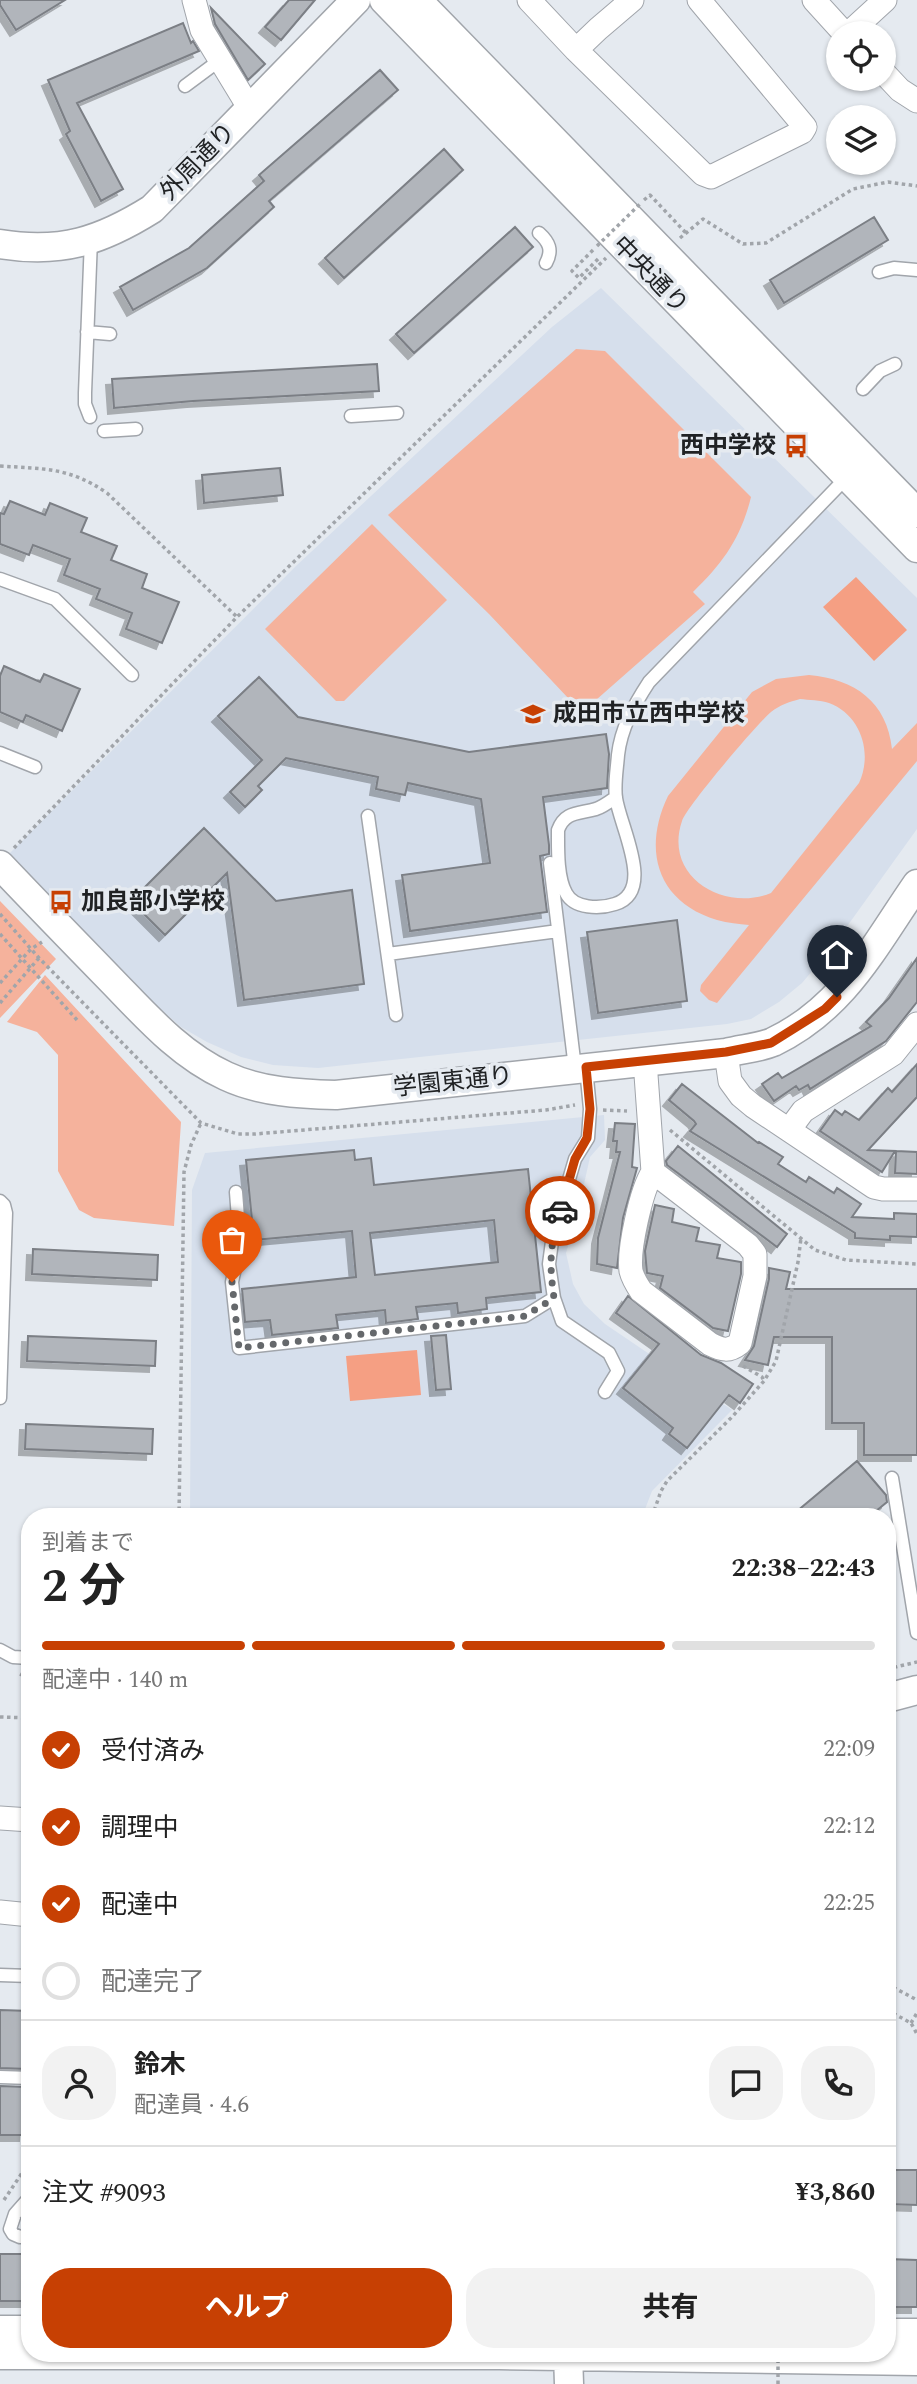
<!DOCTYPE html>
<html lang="ja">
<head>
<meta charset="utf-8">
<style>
  :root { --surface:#fff; --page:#f2f2f2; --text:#222; --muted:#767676; --line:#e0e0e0; --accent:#c74003 }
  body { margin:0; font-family:Spectral,"Noto Sans JP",serif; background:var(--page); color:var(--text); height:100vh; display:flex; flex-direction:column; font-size:26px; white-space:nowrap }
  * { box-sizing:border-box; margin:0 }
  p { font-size:23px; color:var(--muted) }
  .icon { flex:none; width:38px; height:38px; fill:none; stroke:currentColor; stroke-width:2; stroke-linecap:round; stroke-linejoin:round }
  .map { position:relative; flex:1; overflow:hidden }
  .drawer { position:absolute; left:21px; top:1508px; width:875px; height:854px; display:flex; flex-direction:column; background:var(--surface); border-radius:28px; box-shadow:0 2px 5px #0004 }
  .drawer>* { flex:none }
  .tools { position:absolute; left:826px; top:21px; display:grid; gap:14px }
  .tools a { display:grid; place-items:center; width:70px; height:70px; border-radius:50%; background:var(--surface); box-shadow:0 2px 5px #0004; font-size:35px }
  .pin { position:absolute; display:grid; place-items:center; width:60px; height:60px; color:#fff; margin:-72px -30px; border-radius:50% 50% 50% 0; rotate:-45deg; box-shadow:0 0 7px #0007 }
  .pin .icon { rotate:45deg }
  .courier { position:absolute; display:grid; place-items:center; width:70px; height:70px; margin:-35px; border:5px solid #c74003; border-radius:50%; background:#fff; color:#222; box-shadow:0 2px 9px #0007 }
  .summary em { font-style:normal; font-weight:700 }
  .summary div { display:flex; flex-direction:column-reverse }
  .summary { display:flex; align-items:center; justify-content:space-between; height:119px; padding:0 21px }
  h1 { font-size:46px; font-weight:700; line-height:52px }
  .bar { display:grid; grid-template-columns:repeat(4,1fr); gap:10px 7px; align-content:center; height:84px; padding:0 21px }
  .bar i { height:9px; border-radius:5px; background:var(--line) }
  .bar .active { background:var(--accent) }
  .bar p { grid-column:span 4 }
  .line { display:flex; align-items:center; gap:18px; padding:0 21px; border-top:2px solid var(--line) }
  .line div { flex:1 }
  .round { display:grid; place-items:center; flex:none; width:74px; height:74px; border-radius:28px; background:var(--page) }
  ol { padding:0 21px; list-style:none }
  li { display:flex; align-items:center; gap:21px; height:77px }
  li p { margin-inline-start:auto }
  li .icon { padding:7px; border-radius:50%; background:var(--accent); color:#fff; stroke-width:4 }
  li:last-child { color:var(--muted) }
  li i { width:38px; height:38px; border:4px solid var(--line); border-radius:50% }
  .action { display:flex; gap:14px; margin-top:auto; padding:14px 21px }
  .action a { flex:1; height:80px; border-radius:28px; background:var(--accent); color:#fff; font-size:28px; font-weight:700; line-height:80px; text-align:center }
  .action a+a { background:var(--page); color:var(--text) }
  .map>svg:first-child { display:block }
  .built { fill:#d6dfec }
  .green { fill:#f5b29c; fill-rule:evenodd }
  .water { fill:#f59f83 }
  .building { fill:#b1b5bb; stroke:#7b7f85; stroke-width:2; fill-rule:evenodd; filter:url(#shadow) }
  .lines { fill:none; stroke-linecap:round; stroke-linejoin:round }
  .service-casing { stroke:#a1a5ab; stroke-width:15 }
  .minor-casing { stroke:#a1a5ab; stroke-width:25 }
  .tertiary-casing { stroke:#a1a5ab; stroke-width:31 }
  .path { stroke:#a1a5aa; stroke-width:3.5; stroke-dasharray:3.5 3.5; stroke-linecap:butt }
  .service { stroke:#fff; stroke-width:12 }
  .minor { stroke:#fff; stroke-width:23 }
  .tertiary { stroke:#fff; stroke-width:28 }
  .path-bridge { stroke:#a1a5aa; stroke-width:3.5; stroke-dasharray:3.5 3.5; stroke-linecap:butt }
  .done { stroke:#65686b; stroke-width:7; stroke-dasharray:0 12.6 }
  .route { stroke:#c74003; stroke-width:9 }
  .labels { text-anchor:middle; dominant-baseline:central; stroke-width:7; stroke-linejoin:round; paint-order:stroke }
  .street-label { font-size:24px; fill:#202224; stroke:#e5eaf0 }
  .poi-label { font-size:24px; font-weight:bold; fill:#202224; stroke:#e5eaf0; text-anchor:start }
</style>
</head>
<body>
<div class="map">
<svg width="917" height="2384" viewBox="0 0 917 2384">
  <defs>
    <filter id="shadow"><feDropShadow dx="-6" dy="6" stdDeviation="0" flood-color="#0004"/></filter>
  </defs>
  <rect width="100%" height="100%" fill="#e5eaf0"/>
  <path class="built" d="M601,288L917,598V829L830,950L802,983L779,1002L751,1019L727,1024L318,1068L273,1065L241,1057L207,1042L181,1027L155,1004L9,854L296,566L552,327Z
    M604,1115L605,1140L590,1157L578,1211L566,1253L573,1284L584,1304L605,1324L732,1410L652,1491L642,1517H190L192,1190L205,1153Z"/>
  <path class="green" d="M576,349L605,351L751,497C741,538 723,563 693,592L705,604L596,700L569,699L489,614L388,515Z
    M372,524L447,600L344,701H336L265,629Z
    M809,675C855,679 887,702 892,749L917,723V761L717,1003L709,1000L700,991L701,985L749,925C739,924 728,923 717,920C657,902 642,850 668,796L752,692L776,679ZM800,699C809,700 820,700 829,703C861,715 873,753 859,783L771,893C724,912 663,877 682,821C687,806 757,724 771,712C780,705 789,702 800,699Z
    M0,901L56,959L0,1018Z
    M45,975L181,1122L174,1226L94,1218L79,1210L58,1171V1055L37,1032L7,1022Z"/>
  <path class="water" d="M856,577L907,630L874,661L823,607Z
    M417,1350L421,1395L350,1401L346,1356Z"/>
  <path class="building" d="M0,0H65L16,30L0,5Z
    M289,0H315L281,40L265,27Z
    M211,8L265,64L248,80L215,24Z
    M183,23L191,43L193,41L199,51L77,103L123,189L101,201L66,134L70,131L48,80Z
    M380,70L398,90L269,201L274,207L207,268L133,310L120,287L189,248L264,181L259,175Z
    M444,149L463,170L344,278L325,258Z
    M874,217L888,240L784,303L770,280Z
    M515,227L533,247L414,353L396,334Z
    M377,364L379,391L193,401L114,408L112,379Z
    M280,468L283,495L204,503L202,475Z
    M10,501L45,515L50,503L87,518L81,532L117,546L111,560L147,574L142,588L179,602L162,643L126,629L132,613L96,599L100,589L64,575L70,559L33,545L29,555L0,544V513L4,514Z
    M4,666L40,682L44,674L80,689L62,731L26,715L23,722L0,712V676Z
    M259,677L298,717L469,752L606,734L609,754L607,788L543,797L549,845V854L540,856L547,912L410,931L402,875L490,863L481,799L408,783L405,795L376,789L378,777L286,758L258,786L262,790L245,807L230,792L262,760L218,716Z
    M204,828L276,901L352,890L364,984L244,1000L227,873L165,935L131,901Z
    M677,920L687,1001L598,1013L587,932Z
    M917,958V1002L886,1041L810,1089L808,1085L799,1090L796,1086L774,1101L762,1084L778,1073L782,1078L871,1026L866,1022L889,998Z
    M917,1064V1097L868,1150L895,1151L882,1172L820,1131L835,1110L842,1115L845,1111L859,1120L888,1088L892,1092Z
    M682,1084L758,1143L759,1142L783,1157L778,1164L806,1182L809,1177L834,1193L837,1188L861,1204L852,1217L894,1219V1213L917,1214V1237L890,1236V1240L855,1238V1233L690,1131L696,1124L694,1121L669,1100Z
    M615,1123L635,1124L632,1167L637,1168L623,1218L617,1268L597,1264L598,1238L620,1152H616L617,1141H613Z
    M678,1146L787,1234L777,1247L667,1165L666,1161Z
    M354,1150L355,1160L371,1158L374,1185L528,1169L541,1292L486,1298L487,1309L458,1313L457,1303L416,1307L418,1319L386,1323L385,1310L336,1315L338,1328L272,1335L270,1320L245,1322L242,1289L356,1277L352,1231L254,1240L246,1160ZM494,1220L498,1262L375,1275L370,1233Z
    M896,1151L917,1152V1174L895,1173Z
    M655,1205L674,1209L672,1222L699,1228L696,1241L720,1245L717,1258L741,1262V1274L728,1331L713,1328L660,1288L663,1276L647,1273L645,1251Z
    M33,1249L158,1255L157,1280L32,1274Z
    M769,1268L790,1272L786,1289H917V1455H864V1423H832V1337H774L768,1365L745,1360L754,1346L769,1279Z
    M628,1296L701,1355L721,1363L753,1384L740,1403L729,1395L687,1448L669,1434L673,1428L623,1388L659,1344L616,1313Z
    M446,1335L451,1389L436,1390L431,1336Z
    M28,1336L156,1341L155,1366L27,1361Z
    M26,1424L153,1429L152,1454L25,1449Z
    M857,1461L886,1495L887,1502L876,1511L878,1517H790Z
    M0,2010L30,2011L28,2069L0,2068Z
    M0,2086L27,2087L30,2120H26L25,2135H0Z
    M887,2170H917V2205L887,2204Z
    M0,2254H30V2301H0Z
    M887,2259L917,2260V2307H887Z"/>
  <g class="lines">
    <g class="service-casing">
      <path id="service" d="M185,86L220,60
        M539,233C549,242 553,250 546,263
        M879,272L894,268L917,270
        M87,332L110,334
        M863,389L880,371L895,364
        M351,416L397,413
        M90,417L85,404V393L91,239
        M104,431L136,429
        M0,579L55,599L132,675
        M0,753L35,767
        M616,797C609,802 604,806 596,809C579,814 565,811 558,830C558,848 557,877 566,893C574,909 600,909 615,904C656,891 620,827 616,798C614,785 617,769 618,755C621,728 634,705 649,682L848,476
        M368,816L396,1015
        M550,863L575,1068
        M388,954L558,931
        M586,1068L590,1109L588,1138L575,1159L553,1234L549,1264L554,1298L562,1321L609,1353L618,1371L605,1392
        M236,1192L240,1244L232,1282L239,1348L525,1316L554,1298
        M0,1201L4,1205L6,1213L0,1398
        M892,1478L917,1633
        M0,1650L13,1657L30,1658
        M0,1975L30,1976
        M0,2077L30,2078
        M30,2197L15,2214L10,2229L13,2234L20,2237L30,2236"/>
    </g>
    <g class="minor-casing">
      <path id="minor" d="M194,0L202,30L250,109
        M529,0L576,50L703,174L711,177L802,132L805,127L699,0
        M814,0L844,33
        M849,33L885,0
        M576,50L598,29L632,0
        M884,73L900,90L917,101
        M726,1053L730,1081L741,1096L753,1106L874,1187L883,1189H917
        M645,1061L653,1172L748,1245L755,1254V1276L740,1343C729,1352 722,1350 710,1344L641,1291C637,1285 633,1279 631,1271C628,1250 641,1190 653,1172
        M789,1130L803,1111L893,1054L917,1024
        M0,1818L30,1820
        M0,1912L30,1915"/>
    </g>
    <g class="tertiary-casing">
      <path id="tertiary" d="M384,0L917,548
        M417,0L917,513
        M0,244C61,254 101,241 152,209L356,0
        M0,865C37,904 74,942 112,981C146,1016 180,1055 226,1076C260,1092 300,1094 336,1095L726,1053C741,1049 759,1048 773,1042C844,1008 874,946 917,884
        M887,1698L917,1690
        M0,2330H30
        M887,2333H917
        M568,2354L569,2384
        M0,2355H499L917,2361"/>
    </g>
    <path class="path" d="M644,200L650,195L686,233
      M680,238L703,219L743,244L766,243L853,189L888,182L917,186
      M593,250L572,271L579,278L600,257
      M0,466C44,469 69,467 107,493L237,617
      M14,848L237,617L606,258
      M0,914L39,958L201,1123L238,1134H255L546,1110L575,1105
      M0,934L77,1020
      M0,983L31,949L42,942
      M0,1003L39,958
      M603,1110L627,1111
      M670,1130L815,1250L846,1260L917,1264
      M743,1366L762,1377L764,1381
      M179,1517L184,1172L191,1145L201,1123
      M652,1517L661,1491L667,1481L732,1417L764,1381L776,1361L798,1262L801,1238
      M887,1669L917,1662
      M20,1674L24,1676L26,1684L25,1718
      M0,1717L30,1718
      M887,1984L917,2000
      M887,2010L911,2023L917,2034
      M911,2023L917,2013
      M4,2200L30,2161"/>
    <use href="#service" class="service"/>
    <use href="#minor" class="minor"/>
    <use href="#tertiary" class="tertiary"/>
    <path class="path-bridge" d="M597,246L641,203
      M778,2384V2354"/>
  </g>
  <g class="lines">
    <path class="done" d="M232,1282L239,1348L525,1316L554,1298C549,1263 550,1245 560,1211"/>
    <path class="route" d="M560,1211L575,1159L587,1138L590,1109L586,1067L726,1052L771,1043L825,1009L837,997"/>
  </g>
  <defs>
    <g id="bus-bare" transform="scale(1.89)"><path d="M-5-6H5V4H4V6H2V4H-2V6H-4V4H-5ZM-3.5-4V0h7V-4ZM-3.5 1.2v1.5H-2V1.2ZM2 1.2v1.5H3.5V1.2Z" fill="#c74003" stroke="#e5eaf0" stroke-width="2.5" paint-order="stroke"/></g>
    <g id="school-bare" transform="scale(1.89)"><path d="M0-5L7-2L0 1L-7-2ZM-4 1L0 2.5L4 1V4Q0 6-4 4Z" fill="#c74003" stroke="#e5eaf0" stroke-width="2.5" paint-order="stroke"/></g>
  </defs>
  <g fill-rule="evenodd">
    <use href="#bus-bare" x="796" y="446"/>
    <use href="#school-bare" x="533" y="714"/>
    <use href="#bus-bare" x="61" y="902"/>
  </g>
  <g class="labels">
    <g class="street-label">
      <text transform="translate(198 162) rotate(-46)">外周通り</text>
      <text transform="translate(650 275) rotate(46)">中央通り</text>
      <text transform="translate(453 1082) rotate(-6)">学園東通り</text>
    </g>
    <g class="poi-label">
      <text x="776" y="446" text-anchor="end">西中学校</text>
      <text x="553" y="714">成田市立西中学校</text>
      <text x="81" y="902">加良部小学校</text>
    </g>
  </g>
</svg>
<div class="tools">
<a><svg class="icon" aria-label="locate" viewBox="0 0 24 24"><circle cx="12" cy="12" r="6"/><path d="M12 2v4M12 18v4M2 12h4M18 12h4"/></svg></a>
<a><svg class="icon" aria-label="layers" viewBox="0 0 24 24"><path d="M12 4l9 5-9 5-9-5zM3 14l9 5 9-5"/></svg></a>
</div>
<div class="pin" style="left:232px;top:1282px;background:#ea580c"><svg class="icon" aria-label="bag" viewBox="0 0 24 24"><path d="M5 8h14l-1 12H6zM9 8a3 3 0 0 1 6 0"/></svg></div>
<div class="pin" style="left:837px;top:997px;background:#1f2937"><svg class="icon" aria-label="home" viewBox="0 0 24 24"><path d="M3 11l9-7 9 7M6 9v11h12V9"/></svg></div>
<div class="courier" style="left:560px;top:1211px"><svg class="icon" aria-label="car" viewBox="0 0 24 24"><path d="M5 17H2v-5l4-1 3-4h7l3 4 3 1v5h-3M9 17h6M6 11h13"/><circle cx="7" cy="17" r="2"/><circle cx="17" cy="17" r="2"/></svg></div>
<section class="drawer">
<div class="summary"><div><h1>2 分</h1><p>到着まで</p></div><em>22:38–22:43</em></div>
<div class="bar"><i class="active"></i><i class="active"></i><i class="active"></i><i></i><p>配達中 · 140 m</p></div>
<ol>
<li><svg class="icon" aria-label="check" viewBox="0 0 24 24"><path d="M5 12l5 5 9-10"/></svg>受付済み<p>22:09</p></li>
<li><svg class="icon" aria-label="check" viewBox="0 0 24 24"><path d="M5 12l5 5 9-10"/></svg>調理中<p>22:12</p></li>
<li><svg class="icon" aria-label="check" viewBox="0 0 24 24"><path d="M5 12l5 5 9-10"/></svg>配達中<p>22:25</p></li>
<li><i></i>配達完了</li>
</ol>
<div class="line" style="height:126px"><a class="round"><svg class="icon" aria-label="person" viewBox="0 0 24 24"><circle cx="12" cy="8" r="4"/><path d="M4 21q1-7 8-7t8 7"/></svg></a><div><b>鈴木</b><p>配達員 · 4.6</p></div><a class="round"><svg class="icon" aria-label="chat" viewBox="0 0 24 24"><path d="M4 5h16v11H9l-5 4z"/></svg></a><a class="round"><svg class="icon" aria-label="phone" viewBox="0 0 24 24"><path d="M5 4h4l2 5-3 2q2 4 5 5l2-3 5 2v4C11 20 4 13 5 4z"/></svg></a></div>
<div class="line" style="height:91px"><div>注文 #9093</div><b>¥3,860</b></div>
<div class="action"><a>ヘルプ</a><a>共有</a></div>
</section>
</div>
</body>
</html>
